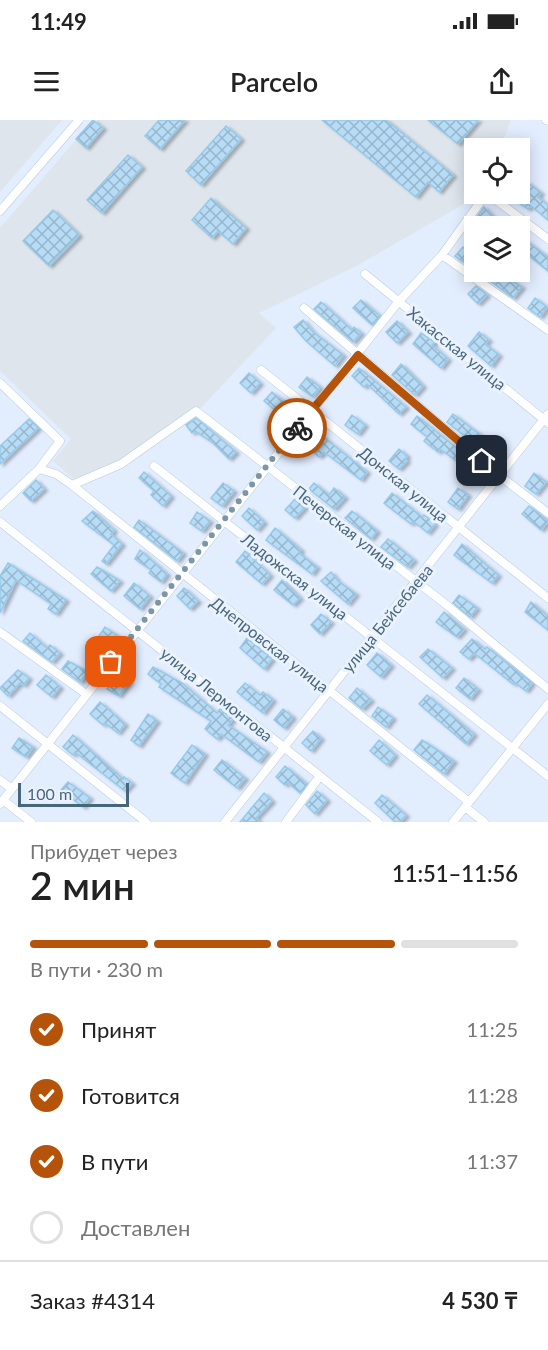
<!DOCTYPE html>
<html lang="ru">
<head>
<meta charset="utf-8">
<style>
  :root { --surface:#fff; --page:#f6f6f6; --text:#222; --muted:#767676; --line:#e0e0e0; --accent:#b45309 }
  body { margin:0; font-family:Lato,sans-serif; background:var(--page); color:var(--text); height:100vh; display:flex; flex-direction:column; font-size:22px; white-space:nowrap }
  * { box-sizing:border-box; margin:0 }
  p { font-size:20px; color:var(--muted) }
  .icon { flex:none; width:33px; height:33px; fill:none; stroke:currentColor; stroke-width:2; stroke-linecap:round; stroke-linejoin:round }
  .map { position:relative; height:702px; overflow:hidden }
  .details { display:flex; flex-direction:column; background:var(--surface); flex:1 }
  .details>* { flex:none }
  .tools { position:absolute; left:464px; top:18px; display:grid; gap:12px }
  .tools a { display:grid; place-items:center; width:66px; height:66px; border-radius:0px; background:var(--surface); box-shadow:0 3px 15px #0003; font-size:30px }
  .scale { position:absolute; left:18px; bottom:15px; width:111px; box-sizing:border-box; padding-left:6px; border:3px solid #466679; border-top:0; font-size:16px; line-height:21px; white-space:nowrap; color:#466679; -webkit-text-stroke:4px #ebf2ff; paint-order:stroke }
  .pin { position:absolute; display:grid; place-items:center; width:51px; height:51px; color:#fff; margin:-26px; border-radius:12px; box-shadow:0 3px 9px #0006 }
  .courier { position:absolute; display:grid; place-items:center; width:60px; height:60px; margin:-30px; border:4px solid #b45309; border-radius:50%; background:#fff; color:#222; box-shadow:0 2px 8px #0007 }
  .head em { font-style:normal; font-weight:600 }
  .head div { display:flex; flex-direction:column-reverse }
  .head { display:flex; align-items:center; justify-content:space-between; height:102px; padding:0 30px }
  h1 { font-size:39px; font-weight:600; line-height:45px }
  .bar { display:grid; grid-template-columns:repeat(4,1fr); gap:9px 6px; align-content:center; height:72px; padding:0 30px }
  .bar i { height:8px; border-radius:4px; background:var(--line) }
  .bar .selected { background:var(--accent) }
  .bar p { grid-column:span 4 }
  .line { display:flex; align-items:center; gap:15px; padding:0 30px; border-top:2px solid var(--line) }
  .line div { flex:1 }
  ol { padding:0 30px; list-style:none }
  li { display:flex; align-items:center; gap:18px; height:66px }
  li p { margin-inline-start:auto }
  li .icon { padding:6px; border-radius:50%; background:var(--accent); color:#fff; stroke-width:4 }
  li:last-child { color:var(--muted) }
  li i { width:33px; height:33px; border:3px solid var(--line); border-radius:50% }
  .status { display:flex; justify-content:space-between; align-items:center; height:42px; padding:0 30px; background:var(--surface); direction:ltr }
  .status svg { height:16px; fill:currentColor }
  header { display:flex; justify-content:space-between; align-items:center; height:78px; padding:0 30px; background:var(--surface); font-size:27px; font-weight:600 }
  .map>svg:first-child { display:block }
  .industrial { fill:#dee5ed }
  .building { fill:url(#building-cross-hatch); stroke:#96c9ea; stroke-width:1.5; filter:url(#shadow) }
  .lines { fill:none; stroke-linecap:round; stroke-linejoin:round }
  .minor-casing { stroke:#b8ccdf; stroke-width:9 }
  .minor { stroke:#fff; stroke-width:8 }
  .done { stroke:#7d95a8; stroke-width:6; stroke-dasharray:0 10.8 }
  .route { stroke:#b45309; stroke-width:8 }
  .labels { text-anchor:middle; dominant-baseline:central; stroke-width:6; stroke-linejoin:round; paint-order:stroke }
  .street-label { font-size:16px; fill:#466679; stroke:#ebf2ff }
</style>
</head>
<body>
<div class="status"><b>11:49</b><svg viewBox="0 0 49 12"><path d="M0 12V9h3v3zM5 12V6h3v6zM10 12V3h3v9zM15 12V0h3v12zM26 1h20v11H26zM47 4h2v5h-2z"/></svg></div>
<header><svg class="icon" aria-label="menu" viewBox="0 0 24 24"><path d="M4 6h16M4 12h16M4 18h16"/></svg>Parcelo<svg class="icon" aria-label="share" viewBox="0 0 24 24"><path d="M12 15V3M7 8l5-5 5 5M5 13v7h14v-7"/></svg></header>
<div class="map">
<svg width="548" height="702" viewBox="0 0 548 702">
  <defs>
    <pattern id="building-cross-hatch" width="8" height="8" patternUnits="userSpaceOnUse" patternTransform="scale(1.5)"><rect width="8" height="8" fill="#b7dcf6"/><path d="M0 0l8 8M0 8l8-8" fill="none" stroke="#97b6cc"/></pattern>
    <filter id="shadow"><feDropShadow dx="3.5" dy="2" stdDeviation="1.5" flood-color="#0004"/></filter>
  </defs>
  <rect width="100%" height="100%" fill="#e2edfe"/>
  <path class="industrial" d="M0,0H62L0,72Z
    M93,0L96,3L98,0H511L500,28H474V72L464,84L358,145L259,193L276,208L199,290L99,355L74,359L53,341L71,319L0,251V108Z"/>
  <path class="building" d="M93,0L103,8L86,28L76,19Z
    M159,0H185L160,29L145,16Z
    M322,0H386L453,55L439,72L428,62L416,77Z
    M428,0H478L458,24Z
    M226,6L241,19L201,65L186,51Z
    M128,35L142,47L102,93L87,80Z
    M527,62L541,73L538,77L548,85V100L531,86L528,89L514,79Z
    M211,78L246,108L233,124L218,111L212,118L192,100Z
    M484,87L492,96L507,106H481L474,101Z
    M53,90L79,115L49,146L23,121Z
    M519,116L548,137V151L519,128Z
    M463,127L474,136V149L455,136Z
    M479,152H498L522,167L513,178Z
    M476,166L487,175L478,184L468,174Z
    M535,178L547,187L540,197L528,188Z
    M361,180L380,196L372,205L353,188Z
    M321,182L352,210L354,207L361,213L353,222L314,189Z
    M303,200L313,212L343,235L335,246L306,221L294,207Z
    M397,201L408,212L397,223L386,212Z
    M479,212L489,220L485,224L499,235L491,246L468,226Z
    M421,213L435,222L432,225L448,239L441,248L413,224Z
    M401,244L423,266L415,275L392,255Z
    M359,248L406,287L399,294L367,264L364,267L352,256Z
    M249,253L260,263L251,273L240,263Z
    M307,257L320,267L313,277L299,267Z
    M272,272L298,294L290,303L264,281Z
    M453,294L482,316L475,324L447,302Z
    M352,295L365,305L358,314L345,305Z
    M417,296L485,351L480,358L440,329L438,332L424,321L427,317L411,304Z
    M196,298L236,332L229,339L213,323L195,311L192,313L186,305Z
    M29,299L38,308L0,344V326Z
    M321,315L367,352L361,360L324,332L319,337L309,327Z
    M399,329L407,336L405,339L407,341L399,349L389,341Z
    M144,352L171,376L163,386L151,375L154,371L139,358Z
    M534,353L546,362L536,374L525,366Z
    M36,360L44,369L31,381L23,373Z
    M223,363L234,371L222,386L211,378Z
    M314,363L329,375L334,368L345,377L334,389L309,369Z
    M458,368L468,375L458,389L448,382Z
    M392,373L422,397L424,395L435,404L428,413L413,401L411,404L384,383Z
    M295,379L305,387L295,398L285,390Z
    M529,386L548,401L541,410L522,394Z
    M249,388L264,402L257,410L242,396Z
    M93,391L114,410L111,414L122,424L106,444L102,441L114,425L82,401Z
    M352,391L377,411L371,419L345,398Z
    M197,392L210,401L202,411L190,403Z
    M139,400L183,433L177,441L134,407Z
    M275,408L301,430L299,433L317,447L312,454L266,420Z
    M388,419L414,440L408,447L381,427Z
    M462,424L498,455L492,463L454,435Z
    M140,430L167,454L161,462L149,453L151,450L135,439Z
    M245,431L270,455L262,464L236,442Z
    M8,443L66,480L56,494L48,489L51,484L16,460L0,493V456Z
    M97,447L120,461L111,471L91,454Z
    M331,452L338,461L356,474L348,484L321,461Z
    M282,460L300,478L293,485L274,470Z
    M134,463L150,476L140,489L124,476Z
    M184,468L198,481L190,489L177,476Z
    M459,475L477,488L470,497L453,483Z
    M531,482L548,496V510L525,492Z
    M444,492L464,509L457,517L436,502Z
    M321,494L331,502L320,514L311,505Z
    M105,507L116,515L97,544L86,535Z
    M30,513L47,528L50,525L60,533L52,542L23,521Z
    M247,518L272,539L264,549L240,528Z
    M472,519L485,529L487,527L532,563L526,571L514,562L513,564L474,533L469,539L460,532Z
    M428,529L452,548L443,558L420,537Z
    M377,533L391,545L381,557L367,545Z
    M68,541L88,552L80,562L62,549Z
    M153,547L182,563L217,593L220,589L233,599L228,605L267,632L259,642L221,614L217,619L205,609L211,601L159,567L161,564L148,554Z
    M18,550L29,558L24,565L20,563L8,576L0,568Z
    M117,554L129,562L119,576L107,569Z
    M46,555L60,567L52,577L37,565Z
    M464,558L478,569L470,579L456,568Z
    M245,563L260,575L263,572L273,580L263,593L237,572Z
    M357,568L371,580L362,589L349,578Z
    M427,575L474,614L466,624L419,584Z
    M100,582L125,604L118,613L105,603L103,605L90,594Z
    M378,587L393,598L386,607L372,596Z
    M283,589L293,597L284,608L274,600Z
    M148,594L157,601L139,626L131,620Z
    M313,611L321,618L311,631L302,623Z
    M73,615L123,659L124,657L132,663L125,671L75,632L73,635L63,627Z
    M19,618L33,627L26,637L12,628Z
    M379,620L395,635L387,645L370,631Z
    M422,620L454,641L444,654L414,630Z
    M192,625L205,634L185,663L171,653Z
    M222,640L245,658L237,668L214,650Z
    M285,646L307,664L300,673L287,662L285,665L276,657Z
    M68,662L90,678L83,687L61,670Z
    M317,671L327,680L315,694L306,685Z
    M264,673L272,681L256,698L260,702H240Z
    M382,675L406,695L400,702H395L375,683Z"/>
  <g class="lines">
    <g class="minor-casing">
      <path id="minor" d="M546,0L548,1
        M488,74L548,119
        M0,91L79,0
        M442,135L548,210
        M365,154L548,303
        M304,188L500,356L548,393
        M261,250L548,478
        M0,263L60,321L39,349L0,386
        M154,346L548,656
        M39,349L56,354L72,365L121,344L196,291L448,486L548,569
        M72,365L469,682
        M0,402L378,702
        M0,512L86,574
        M0,586L146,702
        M0,660L12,669
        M3,680L31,702
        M0,684L399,181L442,135L486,74
        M465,687L484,702
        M225,702L548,294
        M286,702L320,656
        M453,702L548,584"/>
    </g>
    <use href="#minor" class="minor"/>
  </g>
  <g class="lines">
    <path class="done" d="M111,542L297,308"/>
    <path class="route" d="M297,308L358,235L482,341"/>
  </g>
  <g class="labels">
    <g class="street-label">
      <text transform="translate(457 228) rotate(39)">Хакасская улица</text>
      <text transform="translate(404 364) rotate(39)">Донская улица</text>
      <text transform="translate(345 407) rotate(38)">Печерская улица</text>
      <text transform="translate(295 456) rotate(38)">Ладожская улица</text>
      <text transform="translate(387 498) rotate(-51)">улица Бейсебаева</text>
      <text transform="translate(270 524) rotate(38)">Днепровская улица</text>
      <text transform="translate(217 574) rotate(39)">улица Лермонтова</text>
    </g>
  </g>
</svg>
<div class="tools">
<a><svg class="icon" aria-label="locate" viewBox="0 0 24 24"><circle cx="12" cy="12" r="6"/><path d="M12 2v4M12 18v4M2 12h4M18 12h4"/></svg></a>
<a><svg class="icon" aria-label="layers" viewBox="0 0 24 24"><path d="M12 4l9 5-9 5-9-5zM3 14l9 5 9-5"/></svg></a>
</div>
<div class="scale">100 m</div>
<div class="pin" style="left:111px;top:542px;background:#ea580c"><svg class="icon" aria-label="bag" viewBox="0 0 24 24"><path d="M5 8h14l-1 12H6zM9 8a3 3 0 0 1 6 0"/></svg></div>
<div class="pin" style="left:482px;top:341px;background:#1f2937"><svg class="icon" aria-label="home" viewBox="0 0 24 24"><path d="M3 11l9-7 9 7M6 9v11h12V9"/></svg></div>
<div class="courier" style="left:297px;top:308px"><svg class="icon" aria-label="bike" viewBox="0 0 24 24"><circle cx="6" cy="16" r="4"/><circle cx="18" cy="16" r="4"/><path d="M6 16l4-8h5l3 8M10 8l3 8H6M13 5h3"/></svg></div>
</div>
<section class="details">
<div class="head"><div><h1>2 мин</h1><p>Прибудет через</p></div><em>11:51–11:56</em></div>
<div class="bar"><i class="selected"></i><i class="selected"></i><i class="selected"></i><i></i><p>В пути · 230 m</p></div>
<ol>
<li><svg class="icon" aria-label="check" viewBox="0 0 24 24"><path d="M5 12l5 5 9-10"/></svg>Принят<p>11:25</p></li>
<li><svg class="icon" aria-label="check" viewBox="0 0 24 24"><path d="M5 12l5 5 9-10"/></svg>Готовится<p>11:28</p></li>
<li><svg class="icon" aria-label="check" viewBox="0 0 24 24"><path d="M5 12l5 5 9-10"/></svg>В пути<p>11:37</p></li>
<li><i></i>Доставлен</li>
</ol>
<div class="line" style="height:78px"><div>Заказ #4314</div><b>4 530 ₸</b></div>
</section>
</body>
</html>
